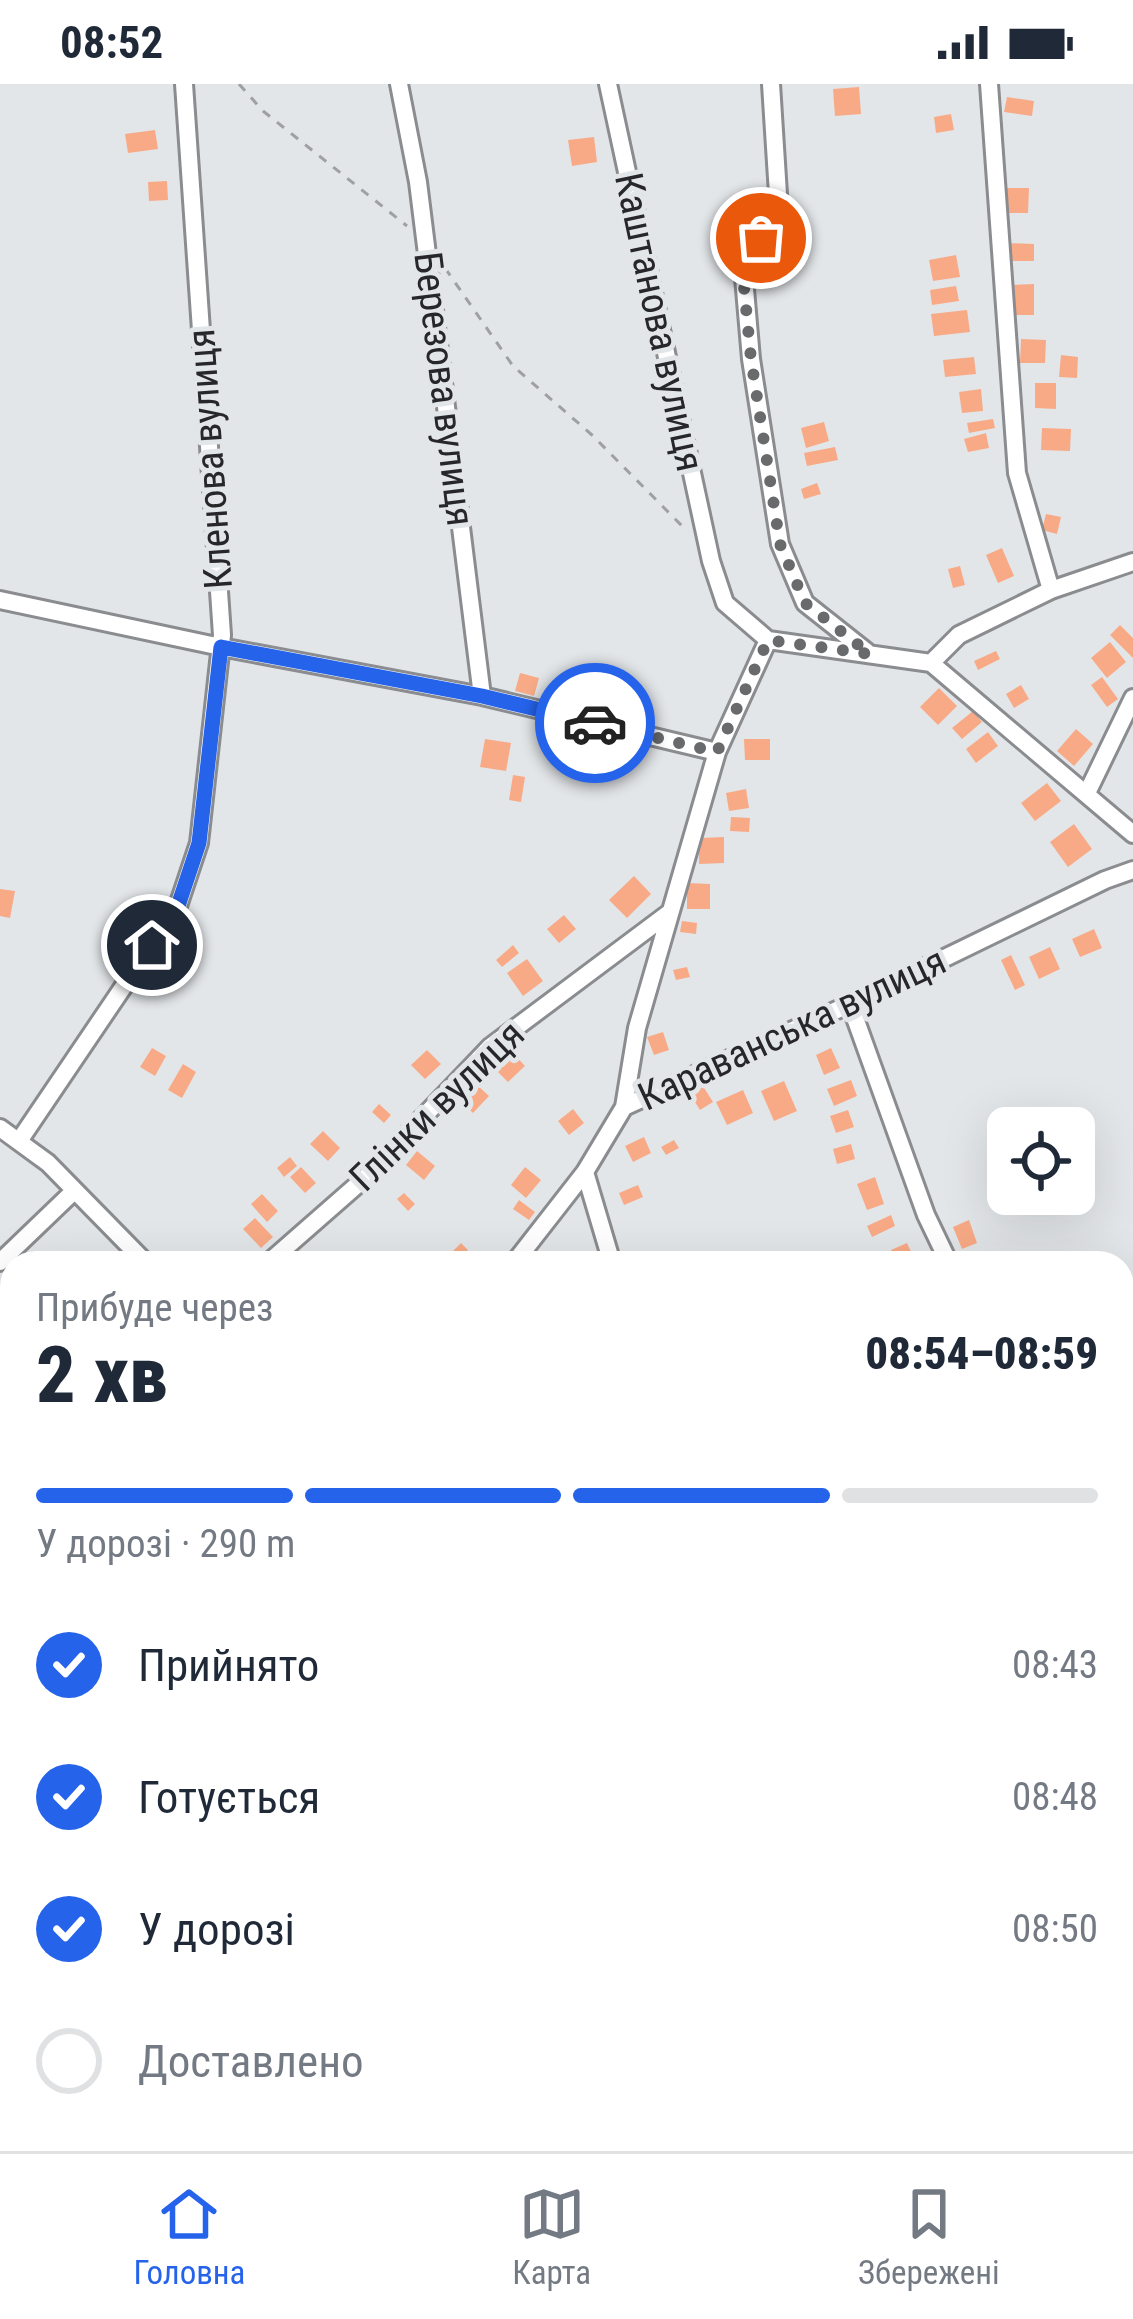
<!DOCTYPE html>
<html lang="uk">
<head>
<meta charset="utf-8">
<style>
  :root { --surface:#fff; --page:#f2f2f3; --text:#1f2937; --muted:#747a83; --line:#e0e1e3; --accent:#2563eb }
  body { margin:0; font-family:"Roboto Condensed",sans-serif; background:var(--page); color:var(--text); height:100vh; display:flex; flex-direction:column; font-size:45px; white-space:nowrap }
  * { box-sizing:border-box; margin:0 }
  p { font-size:39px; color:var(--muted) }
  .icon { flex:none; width:66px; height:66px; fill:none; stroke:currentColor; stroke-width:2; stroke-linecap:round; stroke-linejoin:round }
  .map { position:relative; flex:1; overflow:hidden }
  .sheet { position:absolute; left:0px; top:1167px; width:1134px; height:900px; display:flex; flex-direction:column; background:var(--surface); border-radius:36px 36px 0 0; box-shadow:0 12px 48px #0002 }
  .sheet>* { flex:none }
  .tools { position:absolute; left:987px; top:1023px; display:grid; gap:24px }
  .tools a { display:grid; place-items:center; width:108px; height:108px; border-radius:18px; background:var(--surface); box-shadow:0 12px 48px #0002; font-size:60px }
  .pin { position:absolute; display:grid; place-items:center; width:102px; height:102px; color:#fff; margin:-51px; border:6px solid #fff; border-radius:50%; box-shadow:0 3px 12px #0007 }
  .courier { position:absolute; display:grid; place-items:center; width:120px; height:120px; margin:-60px; border:9px solid #2563eb; border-radius:50%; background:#fff; color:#222; box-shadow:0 3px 15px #0007 }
  .summary em { font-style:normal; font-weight:800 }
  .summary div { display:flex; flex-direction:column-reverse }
  .summary { display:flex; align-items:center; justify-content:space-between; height:204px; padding:0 36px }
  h1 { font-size:78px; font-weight:800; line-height:90px }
  .bar { display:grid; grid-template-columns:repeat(4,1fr); gap:18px 12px; align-content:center; height:144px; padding:0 36px }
  .bar i { height:15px; border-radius:9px; background:var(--line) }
  .bar .current { background:var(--accent) }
  .bar p { grid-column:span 4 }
  ol { padding:0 36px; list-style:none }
  li { display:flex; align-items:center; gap:36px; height:132px }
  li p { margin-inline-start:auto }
  li .icon { padding:12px; border-radius:50%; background:var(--accent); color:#fff; stroke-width:4 }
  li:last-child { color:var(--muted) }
  li i { width:66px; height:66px; border:6px solid var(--line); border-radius:50% }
  .status { display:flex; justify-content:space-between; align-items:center; height:84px; padding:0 60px; background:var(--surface); direction:ltr }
  .status svg { height:33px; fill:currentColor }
  .dock { display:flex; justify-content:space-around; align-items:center; height:168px; border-top:3px solid var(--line); background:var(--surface); font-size:33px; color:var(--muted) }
  .dock a { display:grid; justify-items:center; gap:6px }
  .dock .current { color:var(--accent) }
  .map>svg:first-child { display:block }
  .building { fill:#f8aa86 }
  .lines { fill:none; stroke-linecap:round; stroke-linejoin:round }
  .street-casing { stroke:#8a8c8f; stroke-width:22 }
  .path { stroke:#9ea0a3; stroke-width:3; stroke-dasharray:9 9; stroke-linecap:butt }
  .street { stroke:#fff; stroke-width:16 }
  .done { stroke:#696a6c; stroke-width:12; stroke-dasharray:0 21.6 }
  .route { stroke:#2563eb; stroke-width:15 }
  .labels { text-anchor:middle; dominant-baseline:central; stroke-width:10; stroke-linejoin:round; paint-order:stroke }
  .street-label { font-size:39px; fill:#272729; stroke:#e3e6e9 }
</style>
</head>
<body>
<div class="status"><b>08:52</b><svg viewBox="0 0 49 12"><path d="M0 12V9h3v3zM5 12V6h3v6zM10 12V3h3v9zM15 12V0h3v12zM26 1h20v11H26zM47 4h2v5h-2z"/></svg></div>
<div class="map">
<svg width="1133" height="2067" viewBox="0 0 1133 2067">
  <rect width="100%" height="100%" fill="#e3e6e9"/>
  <path class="building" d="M859,3L861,30L835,32L833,5Z
    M1007,13L1034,17L1032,32L1004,28Z
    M951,30L954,46L936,49L934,33Z
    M155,46L158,65L128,69L125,50Z
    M594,53L597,78L572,82L568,56Z
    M167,97L168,116L149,117L148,98Z
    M1007,104H1029L1028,129H1006Z
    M1006,159L1034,160V177H1006Z
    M956,171L960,193L933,197L929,176Z
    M1034,200V231H1011L1010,201Z
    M956,202L959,217L932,221L930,206Z
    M967,226L970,248L934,252L931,230Z
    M1021,255L1046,256L1045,279H1020Z
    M1061,271L1078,273L1077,294L1059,293Z
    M974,273L976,290L945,293L943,276Z
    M1035,299H1056V325L1035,324Z
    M981,305L983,327L962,329L959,308Z
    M993,335L995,344L969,349L967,339Z
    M824,338L829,357L806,364L801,344Z
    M1042,344L1071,345L1070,367L1041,366Z
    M986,349L989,364L968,368L964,355Z
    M835,363L838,376L807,382L804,369Z
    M817,399L821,410L804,415L801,405Z
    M1046,430L1061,433L1057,450L1042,446Z
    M1002,464L1014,492L998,499L986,471Z
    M960,482L965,501L953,504L948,485Z
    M1120,541L1133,554V574L1110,551Z
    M1110,558L1126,578L1107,594L1091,574Z
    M996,567L1000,575L978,586L974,577Z
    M520,589L539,594L534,612L515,607Z
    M1102,593L1118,615L1107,623L1091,601Z
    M1021,601L1029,615L1014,624L1006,610Z
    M939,604L957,622L938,641L920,623Z
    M973,627L982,638L962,655L952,644Z
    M1076,645L1093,660L1074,682L1057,667Z
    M988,648L998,662L976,679L966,665Z
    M485,655L511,659L506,687L480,683Z
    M744,655H770V676H745Z
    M513,691L525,693L521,718L509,716Z
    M1047,699L1061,717L1035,737L1021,719Z
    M746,705L749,724L729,727L726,709Z
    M731,733L750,734L749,748L730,747Z
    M1074,740L1092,765L1068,783L1050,758Z
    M724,753V779L699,780V754Z
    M634,792L651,810L627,834L609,816Z
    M687,799L710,800V825H687Z
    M0,805L15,807L10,834L0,832Z
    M564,831L576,845L559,859L547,845Z
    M682,837L697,839L696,850L680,848Z
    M1094,845L1102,864L1080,873L1072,855Z
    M513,861L519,869L502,883L496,876Z
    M1050,863L1060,885L1039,895L1029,873Z
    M1011,871L1025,901L1015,906L1001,876Z
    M527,875L543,897L523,912L507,889Z
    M687,883L690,893L676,896L673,886Z
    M663,948L669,966L654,971L647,953Z
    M152,964L166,972L155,992L140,983Z
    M831,964L840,984L824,991L816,971Z
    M427,966L441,980L425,995L411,981Z
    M512,968L525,982L508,998L495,985Z
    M183,980L196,988L182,1014L168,1006Z
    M851,996L857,1012L834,1022L827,1005Z
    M784,997L797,1027L774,1037L761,1007Z
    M476,1000L489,1012L473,1029L461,1017Z
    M703,1002L713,1018L700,1026L690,1010Z
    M743,1006L753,1029L727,1041L716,1018Z
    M379,1020L391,1031L384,1039L372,1028Z
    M573,1025L584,1039L569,1051L558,1037Z
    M848,1026L854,1043L836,1049L830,1032Z
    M323,1047L340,1064L328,1077L310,1060Z
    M644,1053L651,1069L633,1078L625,1062Z
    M674,1056L679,1064L666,1071L661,1063Z
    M851,1060L855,1075L837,1080L833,1065Z
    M417,1067L435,1082L424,1096L406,1081Z
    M290,1073L297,1082L284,1093L277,1084Z
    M301,1083L316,1099L305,1109L290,1093Z
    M525,1083L541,1096L526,1114L511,1101Z
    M875,1093L884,1120L867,1126L857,1100Z
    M638,1101L643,1113L624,1121L619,1109Z
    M404,1109L415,1120L408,1127L397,1115Z
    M262,1110L278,1127L267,1138L251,1120Z
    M519,1116L535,1128L529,1136L513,1125Z
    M891,1131L895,1142L872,1153L867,1142Z
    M255,1134L273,1153L261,1164L243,1145Z
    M969,1136L977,1159L962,1165L953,1143Z
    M461,1159L468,1166L458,1176L451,1169Z
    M907,1159L916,1179H897L891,1166Z
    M12,1227V1255L0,1244Z
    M1125,1352L1133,1363V1370L1122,1378Z
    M7,1565L12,1571V1586L4,1593L0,1589V1572Z
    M0,1706L12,1715V1725L0,1742Z"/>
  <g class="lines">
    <g class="street-casing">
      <path id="street" d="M399,0L418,98L482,612
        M608,0L711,477L725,519L768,556L931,579
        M771,0L779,126L743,182L751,275L780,460L805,519L867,568
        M989,0L1017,389L1051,506
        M0,516L221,563L482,612L717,668
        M931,579L1133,750
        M931,579L959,551L1051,506L1133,478
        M1087,709L1133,614
        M850,920L926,1131L949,1179
        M624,1023L637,944L717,668L768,556
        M0,1044L48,1079L146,1179
        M19,1057L178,822L199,759L222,551L184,0
        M585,1088L612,1179
        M0,1178L74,1107
        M268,1179L365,1094L490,963L669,829
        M514,1179L585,1088L624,1023L850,920L1105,796L1133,786
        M1122,1413L1133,1426
        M0,1680L12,1671
        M1122,1740L1133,1735"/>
    </g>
    <path class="path" d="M239,0L263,27L407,142
      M445,184L513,282L592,351L685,445
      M1122,1870L1133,1866
      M1122,1962L1133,1967
      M468,2067L497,2055"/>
    <use href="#street" class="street"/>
  </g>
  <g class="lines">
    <path class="done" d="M595,639L717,668L768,556L870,570L805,519L780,460L751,275L742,182L761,154"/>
    <path class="route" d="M152,861L178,822L199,759L221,563L482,612L595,639"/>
  </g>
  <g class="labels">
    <g class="street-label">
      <text transform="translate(659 238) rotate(78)">Каштанова вулиця</text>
      <text transform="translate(444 305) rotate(83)">Березова вулиця</text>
      <text transform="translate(210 375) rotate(-94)">Кленова вулиця</text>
      <text transform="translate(792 945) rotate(-25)">Караванська вулиця</text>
      <text transform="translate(437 1022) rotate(-44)">Глінки вулиця</text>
    </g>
  </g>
</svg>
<div class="tools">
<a><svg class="icon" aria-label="locate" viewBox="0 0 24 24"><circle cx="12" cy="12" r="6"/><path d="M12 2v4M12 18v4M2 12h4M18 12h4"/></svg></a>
</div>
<div class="pin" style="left:761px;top:154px;background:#ea580c"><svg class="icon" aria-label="bag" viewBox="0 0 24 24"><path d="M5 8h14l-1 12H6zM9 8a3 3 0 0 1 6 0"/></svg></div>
<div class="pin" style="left:152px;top:861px;background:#1f2937"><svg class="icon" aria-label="home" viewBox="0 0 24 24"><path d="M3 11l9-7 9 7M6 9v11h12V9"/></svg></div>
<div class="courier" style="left:595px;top:639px"><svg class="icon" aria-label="car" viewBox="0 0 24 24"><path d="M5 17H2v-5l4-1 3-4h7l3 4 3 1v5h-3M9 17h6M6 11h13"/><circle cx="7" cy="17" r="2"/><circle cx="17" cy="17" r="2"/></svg></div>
<section class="sheet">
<div class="summary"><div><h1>2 хв</h1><p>Прибуде через</p></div><em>08:54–08:59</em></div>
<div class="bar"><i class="current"></i><i class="current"></i><i class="current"></i><i></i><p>У дорозі · 290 m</p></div>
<ol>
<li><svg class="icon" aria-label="check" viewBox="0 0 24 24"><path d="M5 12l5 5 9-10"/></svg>Прийнято<p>08:43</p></li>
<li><svg class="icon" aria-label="check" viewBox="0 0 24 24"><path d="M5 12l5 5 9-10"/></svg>Готується<p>08:48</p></li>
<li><svg class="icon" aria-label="check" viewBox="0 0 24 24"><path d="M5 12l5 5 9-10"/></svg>У дорозі<p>08:50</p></li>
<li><i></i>Доставлено</li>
</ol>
</section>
</div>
<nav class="dock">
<a class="current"><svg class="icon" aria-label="home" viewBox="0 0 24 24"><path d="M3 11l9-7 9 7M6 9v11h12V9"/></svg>Головна</a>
<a><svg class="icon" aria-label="map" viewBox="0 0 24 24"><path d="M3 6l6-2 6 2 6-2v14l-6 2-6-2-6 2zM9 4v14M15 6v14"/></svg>Карта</a>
<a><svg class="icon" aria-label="saved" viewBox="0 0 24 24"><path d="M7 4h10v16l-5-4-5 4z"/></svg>Збережені</a>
</nav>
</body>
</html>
